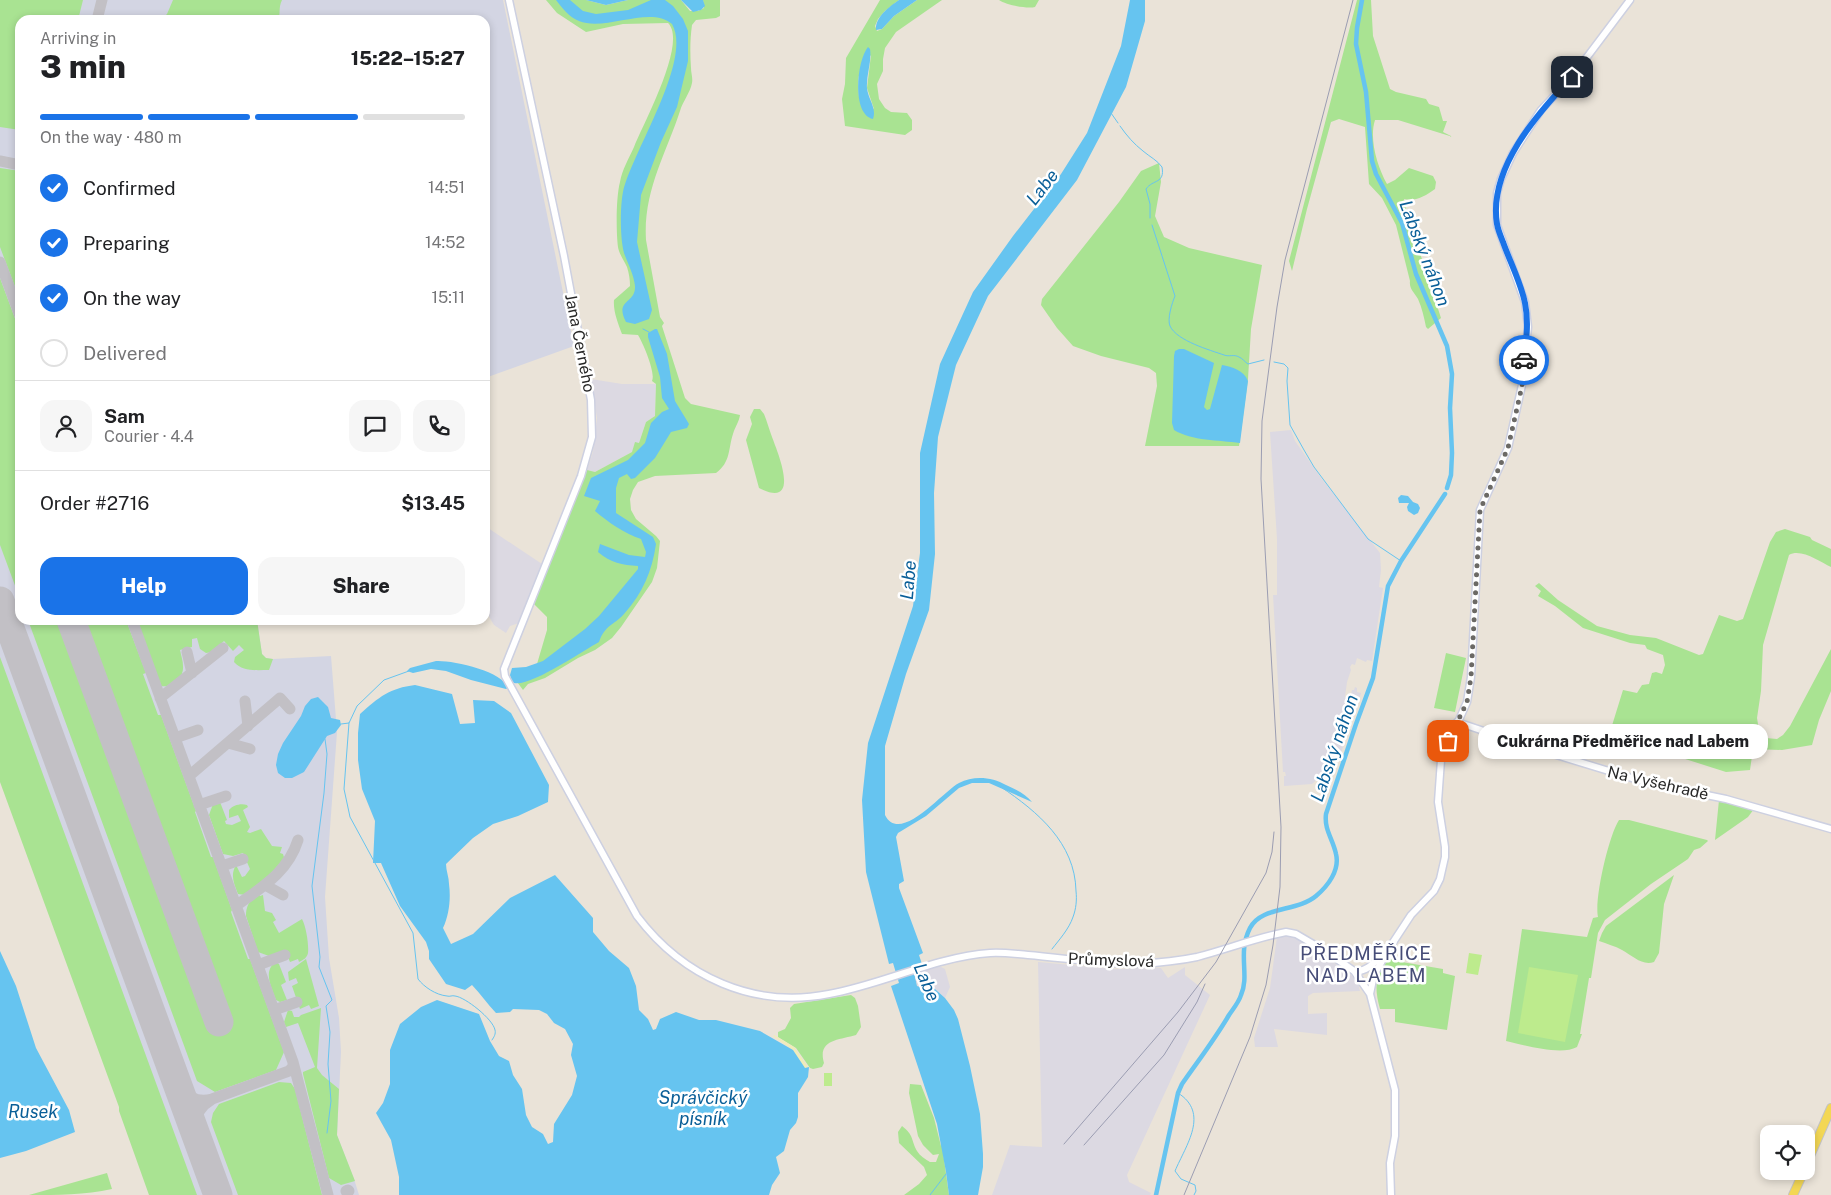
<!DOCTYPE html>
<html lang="en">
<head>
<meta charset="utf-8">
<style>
  :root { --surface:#fff; --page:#f6f6f6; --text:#202124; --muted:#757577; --line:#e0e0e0; --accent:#1a73e8 }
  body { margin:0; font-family:"Public Sans",sans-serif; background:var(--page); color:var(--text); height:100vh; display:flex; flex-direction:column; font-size:19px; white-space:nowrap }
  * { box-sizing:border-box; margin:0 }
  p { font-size:16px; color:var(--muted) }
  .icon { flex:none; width:28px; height:28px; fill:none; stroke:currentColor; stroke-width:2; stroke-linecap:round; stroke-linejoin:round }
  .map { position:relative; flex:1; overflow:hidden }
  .drawer { position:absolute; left:15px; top:15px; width:475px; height:610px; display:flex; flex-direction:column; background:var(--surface); border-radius:15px; box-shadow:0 2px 8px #0003 }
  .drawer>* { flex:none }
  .buttons { position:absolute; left:1760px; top:1125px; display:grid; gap:10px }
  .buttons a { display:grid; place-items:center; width:55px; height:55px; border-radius:10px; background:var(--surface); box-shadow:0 2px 8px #0003; font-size:25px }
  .pin { position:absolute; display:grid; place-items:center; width:42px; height:42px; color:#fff; margin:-21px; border-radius:10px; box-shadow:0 2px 8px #0006 }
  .courier { position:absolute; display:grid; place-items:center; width:50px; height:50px; margin:-25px; border:4px solid #1a73e8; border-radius:50%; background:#fff; color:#222; box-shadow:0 1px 6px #0007 }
  .bubble { position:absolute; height:35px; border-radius:15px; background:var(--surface); box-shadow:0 2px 8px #0003; font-size:16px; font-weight:800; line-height:35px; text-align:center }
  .overview em { font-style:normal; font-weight:800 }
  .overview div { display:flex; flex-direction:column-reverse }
  .overview { display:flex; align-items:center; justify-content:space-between; height:85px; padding:0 25px }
  h1 { font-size:32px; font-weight:800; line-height:38px }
  .bar { display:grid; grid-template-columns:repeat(4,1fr); gap:8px 5px; align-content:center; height:60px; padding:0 25px }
  .bar i { height:6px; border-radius:4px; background:var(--line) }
  .bar .on { background:var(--accent) }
  .bar p { grid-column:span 4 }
  .line { display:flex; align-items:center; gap:12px; padding:0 25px; border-top:1px solid var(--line) }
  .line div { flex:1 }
  .round { display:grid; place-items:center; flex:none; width:52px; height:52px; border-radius:15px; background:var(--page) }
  ol { padding:0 25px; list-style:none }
  li { display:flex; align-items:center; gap:15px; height:55px }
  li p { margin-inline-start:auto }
  li .icon { padding:5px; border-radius:50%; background:var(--accent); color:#fff; stroke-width:4 }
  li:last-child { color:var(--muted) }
  li i { width:28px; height:28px; border:2px solid var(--line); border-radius:50% }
  .cta { display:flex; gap:10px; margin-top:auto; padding:10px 25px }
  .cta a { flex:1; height:58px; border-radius:15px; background:var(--accent); color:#fff; font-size:20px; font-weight:800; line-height:58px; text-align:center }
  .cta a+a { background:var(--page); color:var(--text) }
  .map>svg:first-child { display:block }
  .industrial { fill:#dcd9e2 }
  .airport { fill:#d3d5e3 }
  .green { fill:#a9e392; fill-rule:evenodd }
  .sand { fill:#f1ecb9 }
  .pitch { fill:#bdeb8d }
  .water { fill:#66c4f0 }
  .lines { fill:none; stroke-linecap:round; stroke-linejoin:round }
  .stream { stroke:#66c4f0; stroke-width:1 }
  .canal { stroke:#66c4f0; stroke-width:4.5 }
  .taxiway { stroke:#c2c0c5; stroke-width:11 }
  .runway { stroke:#c2c0c5; stroke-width:29 }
  .minor-casing { stroke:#cdd0e1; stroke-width:9 }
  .major-casing { stroke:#c3c3c3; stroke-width:10 }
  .minor { stroke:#fff; stroke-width:6 }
  .major { stroke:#f3d754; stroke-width:8 }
  .rail { stroke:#9b9db2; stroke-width:1 }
  .done { stroke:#6b6965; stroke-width:5; stroke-dasharray:0 9 }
  .route { stroke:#1a73e8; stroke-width:6 }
  .labels { text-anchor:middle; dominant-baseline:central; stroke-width:5; stroke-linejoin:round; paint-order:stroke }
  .street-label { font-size:16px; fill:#272727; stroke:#fff }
  .water-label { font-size:18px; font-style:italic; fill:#0a5f98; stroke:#fff }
  .quarter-label { font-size:19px; letter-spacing:1px; fill:#474d78; stroke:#fff }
</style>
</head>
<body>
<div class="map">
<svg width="1831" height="1195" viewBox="0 0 1831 1195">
  <rect width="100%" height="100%" fill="#eae3d8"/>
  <path class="industrial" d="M591,379L622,384H656L655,416L646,422L639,443L632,452L595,472L587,470L593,452L597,418Z
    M1291,430L1295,441L1321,478L1380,553L1381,570L1379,587L1383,588L1372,661L1367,660L1366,662L1357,658L1355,665L1352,664L1350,667L1351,670L1347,682L1345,697L1350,698L1352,690H1354L1355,687L1357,688V692L1361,693L1338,762H1335L1332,770L1328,769L1312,784L1284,786V776H1286L1285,772H1283L1273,595H1277V539L1270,432Z
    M485,526L542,564L519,623L510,626L506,633L494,625L485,610Z
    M1286,935L1296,938L1349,973L1358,983L1360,991L1313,993L1308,996V1014L1327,1013V1035L1274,1029L1278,1047H1255L1254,1038L1270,988L1277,937Z
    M1038,962L1115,969L1161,968L1168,978L1185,967V975L1210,995L1127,1175L1129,1182L1151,1193L1150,1195H992L1010,1145L1042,1147Z
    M939,966L945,969L950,987L945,998L928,983H921L920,987H918L913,973Z"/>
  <path class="airport" d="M0,0H503L574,346L485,378V20H20V620H257L262,654L266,658L273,659L331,656L337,732L325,897L329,958L339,1018L341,1052L337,1135L355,1182L359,1195H152L0,776Z"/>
  <path class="green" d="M0,0H83L78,20H20V130L0,127Z
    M173,0H282C278,8 281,14 278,20H161L167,14Z
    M546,0H586L606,5L628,0H681L690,11H698L704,8L703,0H720V16L716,18L696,20L692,25C690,39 690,54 691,68C691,73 693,78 692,83C690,93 683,101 680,111C666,154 643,191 646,240L660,317L664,323L662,326L685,398L691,404L740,415C739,422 735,427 733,434C728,449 731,462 716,473L655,476L638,482L633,490L630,499L631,510L636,519L656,536L660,541L657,568L652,582L621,627L612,638L595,650L578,658L545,678L528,684L523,690L512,675L537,664L547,630V617L534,604L587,470L595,472L632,452L635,442L639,443L646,422L655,416L656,384L652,381C656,373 643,343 638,335L622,334C618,323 613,311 614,300L630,286C630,280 629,273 627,267C624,260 619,254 618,247C616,231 616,197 620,182C622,170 629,158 634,147C643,124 688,42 668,23L623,24L586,32L557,13Z
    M880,0H899L885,11L878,19L875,26L877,31L882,29L894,16L917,0H942L896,32L885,48L883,59V71L877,84L879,99L885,108L891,112L907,113L912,120V130L905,135L845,126L842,99L845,84L846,58ZM871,55L867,88L874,109L859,97C857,75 858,72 871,55Z
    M999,0H1039L1035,7C1027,9 1006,5 999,0Z
    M1357,0H1371L1373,36L1390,89L1396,92L1426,99L1429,104L1439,107L1443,121H1447L1443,132L1453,137L1398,120H1375C1369,139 1377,166 1387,184L1395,180L1409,168L1433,176L1436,182L1435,189C1426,196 1414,202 1404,199L1407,213L1441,318L1428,329L1426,327C1424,317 1422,308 1418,299C1414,292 1409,289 1410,281L1396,225L1382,198L1369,184L1365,127L1339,119L1331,122L1307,209L1292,271L1289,261Z
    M1159,163L1161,182L1155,216L1164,237L1189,248L1262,265L1251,329L1248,379L1239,446H1145L1157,386L1156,373L1149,368L1101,356L1073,346L1057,328L1041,305L1042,299L1119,202L1141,171Z
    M0,168L20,171V296L18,295L0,247Z
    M0,278L20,332V599L0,545Z
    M754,409H760L764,414C767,421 769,429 772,437C778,453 802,510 759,488L746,440L752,424L750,417Z
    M1785,529L1810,537L1812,540L1831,549V567C1820,562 1801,548 1789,555L1763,645L1761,691L1757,718L1759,730L1766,738L1777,739L1783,735L1790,726L1831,649V691L1819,720L1812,745L1782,750L1753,749L1750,770L1726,772L1635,743L1610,732L1623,690L1637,693L1642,685L1649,684L1652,673L1656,672L1662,674L1665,665L1663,655L1647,649L1645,645L1630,643L1583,628L1555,606L1538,596L1541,591L1535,586L1539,583L1558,600L1597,626L1630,635L1656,638L1699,655L1703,654L1719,615L1737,621L1743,619L1770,542L1776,532Z
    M28,620H126L146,673L143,674L158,715H161L196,811L195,812L211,857H213L232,910L231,912L248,959H250L284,1052L276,1070L215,1092L197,1081Z
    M137,620H257L262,654L266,658L273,659L269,670C257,670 243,672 234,662L235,657L244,650L239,645L233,651L224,641L212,652L206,653L200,649L197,638L192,639V647L180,650C181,655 183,661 183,666C184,678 172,688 161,686Z
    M1446,653L1466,658L1455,712L1434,708Z
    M0,657L197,1195H149L119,1111V1107L0,782Z
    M1719,800L1754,809L1748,817L1715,840Z
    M220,802L227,820L225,821L226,824L232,825L241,821L238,815L229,818V810C233,805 241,803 247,805L248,807L243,810L250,827L247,832L250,833L261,829L272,846L282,847L280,853L283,854L285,861L246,895L238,894C234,884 230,875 236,865L242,877L245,876L250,869L243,853L233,856L223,854L209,815L213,804Z
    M1619,820H1629L1707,840L1708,841L1700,848L1694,850L1688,859L1651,884L1605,920L1598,933L1591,978H1589L1580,1034H1582L1577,1047C1561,1056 1524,1045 1506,1041L1522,929L1587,937L1593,918L1598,917C1594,899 1609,835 1619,820Z
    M1674,875L1664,904L1659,953L1654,962C1642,966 1633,956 1622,950C1615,946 1607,944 1599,941L1602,933L1606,926Z
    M259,894L260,896L263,895L265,911L272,913L276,920L273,922L279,933L302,919C306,926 309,945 308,953C307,958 303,960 299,962L298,959L290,962L285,950L269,956L258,952L246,916C246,905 250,900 259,894Z
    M1388,958L1396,961L1443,969V973L1455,976L1447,1030L1395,1022V1009H1380C1374,986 1375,978 1388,958Z
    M306,959L319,1006L311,1009L309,1005L300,1009L292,986L298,983L296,978L289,981L288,972Z
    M276,962L279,964L286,982L281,985L287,1000L280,1002L276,1000C272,988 262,971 276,962Z
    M851,995L855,998L858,1006L861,1027L856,1035C840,1040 817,1039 824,1063L822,1067L813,1069L810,1068L796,1048L778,1037V1032L785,1029L791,1018L790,1008L794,1004Z
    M321,1008L317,1068L322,1075L339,1089L337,1135L355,1181L341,1185L329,1178L303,1074V1072L315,1067L298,1023L286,1027L284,1022L288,1010L292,1011L294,1017H299L301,1015Z
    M279,1082L291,1083L295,1089L322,1195H238L211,1122L213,1113L219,1104Z
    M910,1084L921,1085L934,1118L941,1146L942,1145L949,1195H904L919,1184L927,1175L924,1167L899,1143L898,1132L902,1126C914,1135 911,1140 917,1151C920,1156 925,1159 930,1162H936L939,1154L933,1155L923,1145L918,1136L909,1093Z
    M107,1173L112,1189C85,1195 57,1195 29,1195Z"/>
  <path class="sand" d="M774,1035L794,1047L808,1067L805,1069L793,1050L773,1036Z"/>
  <path class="pitch" d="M1469,953L1482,955L1478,975L1466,973Z
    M1529,967L1578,975L1565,1042L1518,1033Z
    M824,1073H832V1086H824Z"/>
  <path class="water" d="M556,0H570L583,11L596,14L628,10L651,0H665L673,6L683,19L688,31V61L677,107L661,142L641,195L637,242L652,310L649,319L635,324L626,322C614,299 636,304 635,286C634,275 628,264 624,253C620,239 620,207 623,192C632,152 693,60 672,24C650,5 605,32 579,21C569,17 562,8 556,0Z
    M586,0H628L606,5Z
    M681,0H703L705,6L701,10L693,12Z
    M899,0H917L894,16L882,29L876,30C875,17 889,7 899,0Z
    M1130,0H1145V21L1126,87L1077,180L988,296L956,365L938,437L934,493L935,554L929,610L906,674L885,746V815C900,845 942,792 959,783C974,775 992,777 1006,785C1015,789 1026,794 1032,802L989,783H972L959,788L926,816L898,833L896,837L904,881L899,884V888L923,953L919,955L924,970L914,973L917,986L920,987L921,983L926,981L945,998L954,1010L958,1019L970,1066L980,1114L983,1154V1167L978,1195H949L946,1172L937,1124L891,986L899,983L893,963L889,964L866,872L862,800L868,743L913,606L920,553V453L940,364L973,292L1013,236L1061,174L1087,133L1121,46Z
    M868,47L870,49C872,62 866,75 867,88C868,99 877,108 873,119C851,114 857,60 868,47Z
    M655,329H657L667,354L675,401L689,424L687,428L671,432L655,458L635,478L631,479L627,474L619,478L616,488V513L653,537L656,544C652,571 643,593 624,614C614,625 605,625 599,642C584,650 525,691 512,682L510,675L512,668L526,667L543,661L585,629L599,616L638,569V566C622,565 611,563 598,552L600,544L629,555L645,557L646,552L641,539C625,534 608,522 595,511L600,501L584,496L591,478L628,460L645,443L651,423L662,412L669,409L662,398L660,377L648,337V333Z
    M1179,349H1184L1214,363L1204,407L1207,410L1210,409L1222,365C1232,367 1244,370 1248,381L1240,443C1219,440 1192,441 1174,430L1172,423L1174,356L1175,351Z
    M1401,495L1408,496L1413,502L1418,504L1420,508L1418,513L1414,515L1408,511L1407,507L1409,503H1399L1398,498Z
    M436,661C452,660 503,671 508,688L506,689L471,680L446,671L431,669L413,673L407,671L410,668Z
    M415,685L452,694L460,724L475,723L473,700L494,701L511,713L549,785L548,802L518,816L493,824L473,838L446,864C446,871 449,877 449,884C451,899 449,915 443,928L451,944L473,934L510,898L555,875L593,918V932L609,951L629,968L636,986L639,1010L648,1019L653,1030L656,1029L660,1019L676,1012L699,1020H716L760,1031L793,1050L805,1068L809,1067L808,1077L798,1093V1117L796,1123L790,1130L784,1151L776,1157L780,1173L772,1185L769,1195H399V1177L391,1140L376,1113L383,1103L390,1084V1050L400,1024L421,1007L437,1000L479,1014L490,1041L499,1056L509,1061L513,1075L522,1089L526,1115L532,1127L543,1134L548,1144L553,1142L554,1124L572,1095L577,1076L571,1055L573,1044L565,1029L554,1023L547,1014L539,1010L513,1009L510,1012L496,1013C487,1004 481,994 472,985L465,990L446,984L429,959V951L426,942L400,906L381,863H373L375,821L362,789L358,760V733L360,714C379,697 390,688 415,685Z
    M318,697L328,707L331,718L340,720L341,725L335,733L327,736L304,772L292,778H285L278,773L276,765L278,754L283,743L301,716L305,706L311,699Z
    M0,951L16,986L36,1048L69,1110L75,1132L26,1151L0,1158Z"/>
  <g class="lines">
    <path class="stream" d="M1111,113L1118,123
      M1120,126C1127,136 1134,144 1143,151C1150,157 1157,160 1162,167C1165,184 1153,179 1146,189L1150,204V218
      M1152,225L1175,296C1172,303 1167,319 1170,326C1177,341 1210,350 1224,355C1229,357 1234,354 1239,357C1242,358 1245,362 1248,364L1264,360
      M643,329L649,332
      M1274,362L1284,364L1288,368L1287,381L1290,425L1304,450L1314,467L1368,539L1401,561
      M349,723L344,789L350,817L413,933L418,979C424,987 436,995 447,996C450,997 452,995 455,996C465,997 493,1019 495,1030C496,1034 494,1037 492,1040
      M341,724L349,723L357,706L384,680L409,671
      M325,739L327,754L324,793L312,886L320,957L319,967L332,1000L326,1006L330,1032L328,1064L331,1101L327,1133
      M1001,787C1038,812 1075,843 1076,891C1077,900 1076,909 1073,917C1069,929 1059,940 1052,949
      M1178,1093C1210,1113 1186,1145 1175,1171L1181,1179L1195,1185L1196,1191L1194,1195
      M930,1195L946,1174"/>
    <path class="canal" d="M1362,0L1357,28L1356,44L1366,92L1372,161L1376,174L1402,223L1416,274L1447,346L1452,374L1450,408L1452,453L1451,475L1447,488
      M1156,1195L1178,1093L1182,1084C1198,1061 1215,1039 1229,1015C1233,1009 1239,1002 1241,995C1250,975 1237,953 1250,928C1261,906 1297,912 1316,896C1328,886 1340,870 1336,854C1333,839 1324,830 1326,814L1356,724L1373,678L1388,586L1401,561L1445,494"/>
    <path class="taxiway" d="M97,20L102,0
      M0,161L20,165
      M0,262L20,316
      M132,620L293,1062L328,1195
      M187,652L192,673
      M160,698L223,648
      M245,701L248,726
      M175,738L198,730
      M228,743L250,749
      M189,776L280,698L290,709
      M199,805L226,796
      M222,866L243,859
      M265,885L283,895
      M236,906C262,887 288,872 298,840
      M258,965L285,955
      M274,1010L297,1002
      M163,1045C172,1068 179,1108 212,1099L289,1071L293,1067V1062
      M210,1172C202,1148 182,1117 211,1100
      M348,1190L349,1191L347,1193L346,1191Z"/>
    <path class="runway" d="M0,601L218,1195
      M71,620L219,1022"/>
    <g class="minor-casing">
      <path id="minor" d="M509,0L564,256L591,400L592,437L581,476L504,669L505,676L637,916C683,977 754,1009 829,994C884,984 935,957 990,953C1002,952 1015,954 1028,955C1064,958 1101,964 1137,964C1156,963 1178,961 1197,957C1224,950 1250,940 1277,934L1286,932L1296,934L1325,951L1354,971L1370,994L1395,1090V1136L1390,1163L1391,1195
        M1457,722L1540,750L1648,783L1726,799L1831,829
        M1354,971C1368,973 1376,960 1385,951
        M1370,994L1374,975L1390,947L1411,915L1434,891L1440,879L1445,857V847L1438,802L1441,760L1467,702L1471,677L1480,510L1508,448L1522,385L1528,327L1525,302L1497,225V193L1501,179L1513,153L1541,110L1572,77L1630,0"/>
    </g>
    <g class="major-casing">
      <path id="major" d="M1806,1165L1831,1108
        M1793,1195L1804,1171"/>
    </g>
    <use href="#minor" class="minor"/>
    <use href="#major" class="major"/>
    <path class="rail" d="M1064,1144L1178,1012L1216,962L1266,873L1272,852L1274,832
      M1084,1145L1164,1055L1197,1002L1205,984
      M1184,1195L1250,1037L1266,985L1273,945L1280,887L1281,827L1261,479L1262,421L1277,307L1285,260L1353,0"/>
  </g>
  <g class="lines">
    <path class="done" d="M1448,741L1467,702L1471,677L1480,510L1508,448L1522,386L1524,360"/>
    <path class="route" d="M1524,360C1526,341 1529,323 1525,303C1521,283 1510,262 1503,242C1501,237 1498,230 1497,224C1488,169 1537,114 1572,77"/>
  </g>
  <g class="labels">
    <g class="street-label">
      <text transform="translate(580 343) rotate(79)">Jana Černého</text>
      <text transform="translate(1658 783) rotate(13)">Na Vyšehradě</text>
      <text transform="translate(1111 960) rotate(2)">Průmyslová</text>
    </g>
    <g class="water-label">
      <text transform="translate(1042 187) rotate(-52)">Labe</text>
      <text transform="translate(1425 253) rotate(69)">Labský náhon</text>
      <text transform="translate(908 580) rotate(-85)">Labe</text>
      <text transform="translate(1334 748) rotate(-71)">Labský náhon</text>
      <text transform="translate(927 982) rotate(67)">Labe</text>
      <text x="703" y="1097">Správčický<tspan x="703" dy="21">písník</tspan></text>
      <text x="33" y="1111">Rusek</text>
    </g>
    <g class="quarter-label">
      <text x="1366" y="953">PŘEDMĚŘICE<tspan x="1366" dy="22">NAD LABEM</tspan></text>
    </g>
  </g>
</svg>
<div class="buttons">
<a><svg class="icon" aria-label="locate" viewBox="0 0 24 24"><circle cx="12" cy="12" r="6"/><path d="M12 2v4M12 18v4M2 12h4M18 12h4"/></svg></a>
</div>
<div class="pin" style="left:1448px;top:741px;background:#ea580c"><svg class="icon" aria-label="bag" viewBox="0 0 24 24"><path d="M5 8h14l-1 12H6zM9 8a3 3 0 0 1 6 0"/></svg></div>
<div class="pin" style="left:1572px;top:77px;background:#1f2937"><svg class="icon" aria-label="home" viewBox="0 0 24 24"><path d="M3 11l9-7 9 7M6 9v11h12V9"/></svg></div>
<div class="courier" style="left:1524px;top:360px"><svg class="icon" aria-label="car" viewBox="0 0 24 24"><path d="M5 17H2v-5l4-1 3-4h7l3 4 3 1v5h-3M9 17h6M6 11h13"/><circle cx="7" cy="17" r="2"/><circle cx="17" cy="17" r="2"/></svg></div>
<div class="bubble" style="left:1478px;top:724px;width:290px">Cukrárna Předměřice nad Labem</div>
<section class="drawer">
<div class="overview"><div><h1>3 min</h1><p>Arriving in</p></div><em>15:22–15:27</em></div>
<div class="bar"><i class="on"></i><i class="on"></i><i class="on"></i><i></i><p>On the way · 480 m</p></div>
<ol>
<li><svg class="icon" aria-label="check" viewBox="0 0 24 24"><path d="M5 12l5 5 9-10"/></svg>Confirmed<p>14:51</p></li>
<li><svg class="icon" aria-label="check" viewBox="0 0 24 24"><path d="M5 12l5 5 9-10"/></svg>Preparing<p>14:52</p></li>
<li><svg class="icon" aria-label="check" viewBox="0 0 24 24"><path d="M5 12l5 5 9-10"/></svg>On the way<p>15:11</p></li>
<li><i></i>Delivered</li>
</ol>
<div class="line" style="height:90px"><a class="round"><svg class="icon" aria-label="person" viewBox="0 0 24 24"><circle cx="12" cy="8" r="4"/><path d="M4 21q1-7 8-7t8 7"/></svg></a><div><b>Sam</b><p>Courier · 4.4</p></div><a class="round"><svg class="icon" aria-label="chat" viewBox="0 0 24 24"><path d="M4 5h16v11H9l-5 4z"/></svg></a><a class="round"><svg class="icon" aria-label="phone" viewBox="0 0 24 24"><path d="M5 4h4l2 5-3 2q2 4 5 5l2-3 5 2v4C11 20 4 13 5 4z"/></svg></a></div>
<div class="line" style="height:65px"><div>Order #2716</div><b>$13.45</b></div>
<div class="cta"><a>Help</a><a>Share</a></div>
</section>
</div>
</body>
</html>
